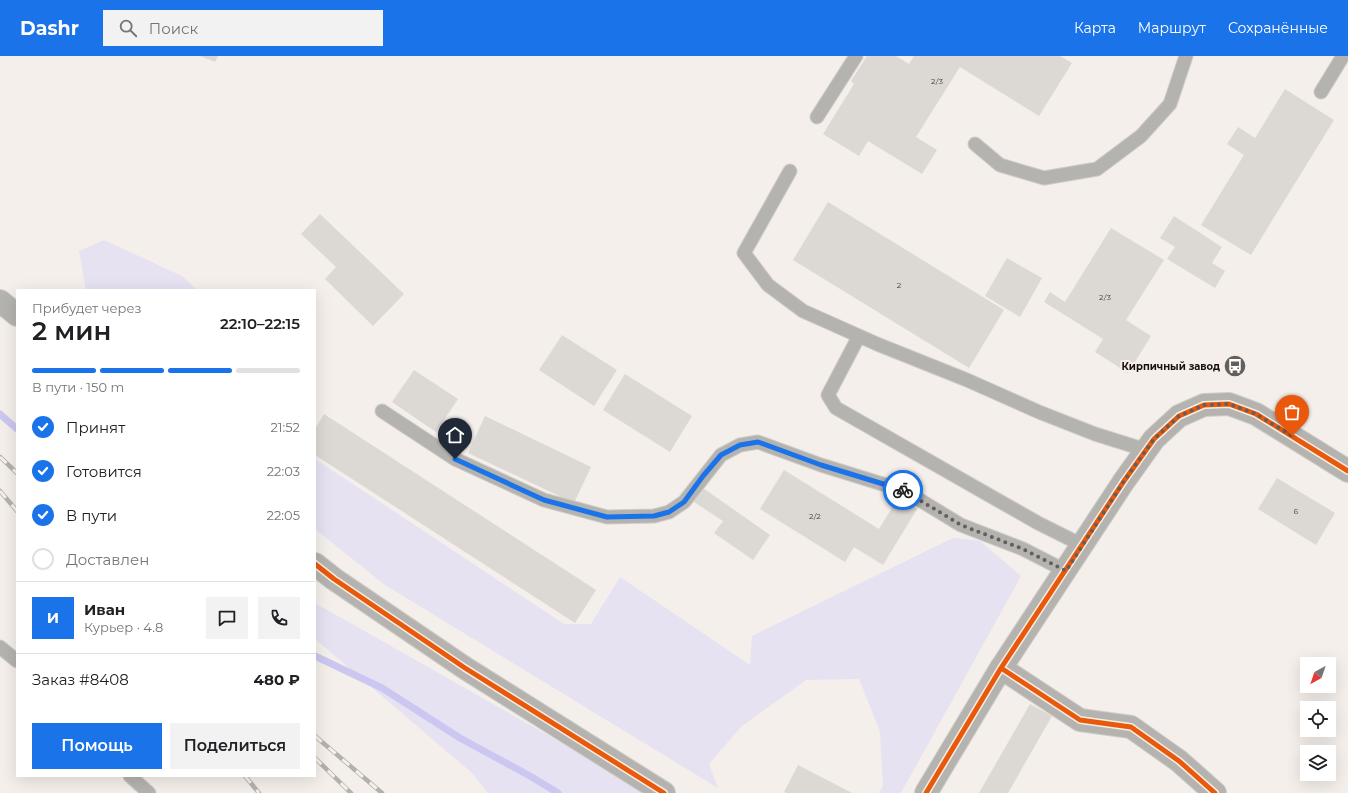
<!DOCTYPE html>
<html lang="ru">
<head>
<meta charset="utf-8">
<style>
  :root { --surface:#fff; --page:#f2f2f2; --text:#202124; --muted:#757577; --line:#e0e0e0; --accent:#1a73e8 }
  body { margin:0; font-family:Montserrat,sans-serif; background:var(--page); color:var(--text); height:100vh; display:flex; flex-direction:column; font-size:15px; white-space:nowrap }
  * { box-sizing:border-box; margin:0 }
  p { font-size:13px; color:var(--muted) }
  .icon { flex:none; width:22px; height:22px; fill:none; stroke:currentColor; stroke-width:2; stroke-linecap:round; stroke-linejoin:round }
  .map { position:relative; flex:1; overflow:hidden }
  .side { position:absolute; left:16px; top:233px; width:300px; height:488px; display:flex; flex-direction:column; background:var(--surface); border-radius:0px; box-shadow:0 4px 16px #0002 }
  .side>* { flex:none }
  .needle { width:26px; rotate:220deg }
  .tools { position:absolute; left:1300px; top:601px; display:grid; gap:8px }
  .tools a { display:grid; place-items:center; width:36px; height:36px; border-radius:0px; background:var(--surface); box-shadow:0 4px 16px #0002; font-size:20px }
  .pin { position:absolute; display:grid; place-items:center; width:34px; height:34px; color:#fff; margin:-41px -17px; border-radius:50% 50% 50% 0; rotate:-45deg; box-shadow:0 0 4px #0007 }
  .pin .icon { rotate:45deg }
  .courier { position:absolute; display:grid; place-items:center; width:40px; height:40px; margin:-20px; border:3px solid #1a73e8; border-radius:50%; background:#fff; color:#222; box-shadow:0 1px 5px #0007 }
  .head em { font-style:normal; font-weight:600 }
  .head div { display:flex; flex-direction:column-reverse }
  .head { display:flex; align-items:center; justify-content:space-between; height:68px; padding:0 16px }
  h1 { font-size:26px; font-weight:600; line-height:30px }
  .bar { display:grid; grid-template-columns:repeat(4,1fr); gap:6px 4px; align-content:center; height:48px; padding:0 16px }
  .bar i { height:5px; border-radius:3px; background:var(--line) }
  .bar .selected { background:var(--accent) }
  .bar p { grid-column:span 4 }
  .line { display:flex; align-items:center; gap:10px; padding:0 16px; border-top:1px solid var(--line) }
  .line div { flex:1 }
  .round { display:grid; place-items:center; flex:none; width:42px; height:42px; border-radius:0px; background:var(--page) }
  ol { padding:0 16px; list-style:none }
  li { display:flex; align-items:center; gap:12px; height:44px }
  li p { margin-inline-start:auto }
  li .icon { padding:4px; border-radius:50%; background:var(--accent); color:#fff; stroke-width:4 }
  li:last-child { color:var(--muted) }
  li i { width:22px; height:22px; border:2px solid var(--line); border-radius:50% }
  .cta { display:flex; gap:8px; margin-top:auto; padding:8px 16px }
  .cta a { flex:1; height:46px; border-radius:0px; background:var(--accent); color:#fff; font-size:16px; font-weight:600; line-height:46px; text-align:center }
  .cta a+a { background:var(--page); color:var(--text) }
  header { display:flex; align-items:center; gap:24px; box-sizing:border-box; height:56px; padding:0 20px; background:var(--accent); color:#fff }
  header strong { font-size:19px }
  nav { display:flex; gap:22px; margin-inline-start:auto; font-size:14px }
  .search { width:280px; height:36px; background:var(--page); display:flex; align-items:center; gap:10px; box-sizing:border-box; padding:0 14px; border-radius:0px; color:var(--muted); font-size:15px }
  .map>svg:first-child { display:block }
  .green { fill:#e6e2f2 }
  .lines { fill:none; stroke-linecap:round; stroke-linejoin:round }
  .stream { stroke:#ccc7f0; stroke-width:7 }
  .building { fill:#dcd8d4 }
  .service-casing { stroke:#cfccc8; stroke-width:15 }
  .minor-casing { stroke:#cfccc8; stroke-width:24 }
  .tertiary-casing { stroke:#cfccc8; stroke-width:24 }
  .service { stroke:#b4b3af; stroke-width:13 }
  .minor { stroke:#b4b3af; stroke-width:22 }
  .tertiary { stroke:#b4b3af; stroke-width:22 }
  .rail-casing { stroke:#b3b1ae; stroke-width:4.5 }
  .rail { stroke:#f7efe7; stroke-width:3; stroke-dasharray:9; stroke-linecap:butt }
  .cycleway-casing { stroke:#f7efe7; stroke-width:8 }
  .cycleway { stroke:#e8590c; stroke-width:5 }
  .done { stroke:#635f5c; stroke-width:4; stroke-dasharray:0 7.2 }
  .route { stroke:#1a73e8; stroke-width:5 }
  .labels { text-anchor:middle; dominant-baseline:central; stroke-width:4; stroke-linejoin:round; paint-order:stroke }
  .number-label { font-size:8px; fill:#484441 }
  .poi-label { font-size:10px; font-weight:bold; fill:#15120f; stroke:#f7efe7; text-anchor:end }
</style>
</head>
<body>
<header>
<strong>Dashr</strong>
<div class="search"><svg class="icon" aria-label="search" viewBox="0 0 24 24"><circle cx="10" cy="10" r="6"/><path d="M15 15l6 6"/></svg>Поиск</div>
<nav><a>Карта</a><a>Маршрут</a><a>Сохранённые</a></nav>
</header>
<div class="map">
<svg width="1348" height="737" viewBox="0 0 1348 737">
  <rect width="100%" height="100%" fill="#f4efea"/>
  <path class="green" d="M104,184L182,220L197,234H86L79,195Z
    M315,403L564,568H591L620,521L750,609L752,580L953,482L980,485L1021,520L901,737H879L883,730L880,676L859,623L806,624L742,670L709,708L718,732L385,529L315,473Z
    M315,547L629,725L647,737H488L472,717L315,583Z"/>
  <g class="lines">
    <path class="stream" d="M0,358L17,373
      M315,600L382,632L460,682L530,720L558,737"/>
  </g>
  <path class="building" d="M200,0H218L215,6Z
    M867,0H896L909,8L914,0H1060L1072,7L1039,60L960,11L916,81L937,94L922,118L868,85L859,100L823,78L854,28L851,25Z
    M1285,33L1334,64L1251,199L1201,169L1244,99L1227,88L1238,71L1255,82Z
    M828,146L1004,254L969,312L793,204Z
    M320,158L404,238L373,270L325,223L336,211L301,178Z
    M1174,160L1222,191L1212,207L1225,215L1215,232L1167,203L1175,191L1160,182Z
    M1111,172L1164,204L1126,264L1151,280L1128,317L1095,296L1103,283L1044,246L1050,236L1065,246Z
    M1007,202L1042,222L1020,261L985,240Z
    M562,279L617,314L594,350L539,314Z
    M414,314L458,343L436,376L392,346Z
    M625,318L692,360L670,396L603,354Z
    M324,358L596,534L575,567L315,399V373Z
    M485,360L591,411L574,447L468,397Z
    M784,414L879,473L898,442L917,453L883,509L854,491L845,506L760,453Z
    M1277,422L1335,457L1316,489L1258,453Z
    M703,432L770,479L753,504L714,477L723,465L694,446Z
    M1030,648L1052,660L1008,737H979Z
    M798,709L852,737H786L784,736Z"/>
  <g class="lines">
    <g class="service-casing">
      <path id="service" d="M1321,36L1343,0
        M817,61L856,0
        M975,88L1000,109L1044,122L1097,113L1141,80L1170,48L1186,0
        M790,115L744,197L768,229L803,255L877,288L967,324L1039,356L1095,378L1146,394
        M859,280L828,339L836,352L1038,467L1082,489
        M382,355L455,403L544,444L607,461L654,460L669,456L684,446L721,399L740,389L758,386L821,409L905,435L961,469L1023,493L1066,515
        M0,591L17,605
        M130,720L149,737"/>
    </g>
    <g class="minor-casing">
      <path id="minor" d="M1001,612L1080,664L1131,671L1179,705L1215,737"/>
    </g>
    <g class="tertiary-casing">
      <path id="tertiary" d="M0,245L17,259
        M315,508L334,523L465,612L664,737
        M926,737L1001,612L1124,425L1154,383L1179,360L1204,349L1229,348L1256,358L1348,415"/>
    </g>
    <use href="#service" class="service"/>
    <use href="#minor" class="minor"/>
    <use href="#tertiary" class="tertiary"/>
    <g class="rail-casing">
      <path id="rail" d="M0,401L17,417
        M0,435L17,455
        M315,680L382,737
        M315,702L351,737
        M245,720L259,737"/>
    </g>
    <use href="#rail" class="rail"/>
    <g class="cycleway-casing">
      <path id="cycleway" d="M315,508L334,523L465,612L664,737
        M1001,612L1080,664L1131,671L1179,705L1215,737
        M926,737L1001,612L1124,425L1154,383L1179,360L1204,349L1229,348L1256,358L1348,415"/>
    </g>
    <use href="#cycleway" class="cycleway"/>
  </g>
  <g class="lines">
    <path class="done" d="M903,434L961,469L1023,493L1066,515L1124,425L1154,383L1179,360L1204,349L1229,348L1256,358L1292,380"/>
    <path class="route" d="M455,403L544,444L607,461L654,460L669,456L684,446L703,420L721,399L740,389L758,386L821,409L903,434"/>
  </g>
  <defs>
    <g id="bus-disc" transform="scale(1.15)"><circle r="9.5" fill="#635f5c" stroke="#f7efe7"/><path d="M-5-6H5V4H4V6H2V4H-2V6H-4V4H-5ZM-3.5-4V0h7V-4ZM-3.5 1.2v1.5H-2V1.2ZM2 1.2v1.5H3.5V1.2Z" fill="#fff"/></g>
  </defs>
  <g fill-rule="evenodd">
    <use href="#bus-disc" x="1235" y="310"/>
  </g>
  <g class="labels">
    <g class="number-label">
      <text x="937" y="25">2/3</text>
      <text x="899" y="229">2</text>
      <text x="1105" y="241">2/3</text>
      <text x="1296" y="455">6</text>
      <text x="815" y="460">2/2</text>
    </g>
    <g class="poi-label">
      <text x="1220" y="310">Кирпичный завод</text>
    </g>
  </g>
</svg>
<div class="tools">
<a><svg class="needle" viewBox="-14 -14 28 28"><path d="M0-13l5 13h-10z" fill="#e53935"/><path d="M0 13l5-13h-10z" fill="#757577"/></svg></a>
<a><svg class="icon" aria-label="locate" viewBox="0 0 24 24"><circle cx="12" cy="12" r="6"/><path d="M12 2v4M12 18v4M2 12h4M18 12h4"/></svg></a>
<a><svg class="icon" aria-label="layers" viewBox="0 0 24 24"><path d="M12 4l9 5-9 5-9-5zM3 14l9 5 9-5"/></svg></a>
</div>
<div class="pin" style="left:1292px;top:380px;background:#ea580c"><svg class="icon" aria-label="bag" viewBox="0 0 24 24"><path d="M5 8h14l-1 12H6zM9 8a3 3 0 0 1 6 0"/></svg></div>
<div class="pin" style="left:455px;top:403px;background:#1f2937"><svg class="icon" aria-label="home" viewBox="0 0 24 24"><path d="M3 11l9-7 9 7M6 9v11h12V9"/></svg></div>
<div class="courier" style="left:903px;top:434px"><svg class="icon" aria-label="bike" viewBox="0 0 24 24"><circle cx="6" cy="16" r="4"/><circle cx="18" cy="16" r="4"/><path d="M6 16l4-8h5l3 8M10 8l3 8H6M13 5h3"/></svg></div>
<section class="side">
<div class="head"><div><h1>2 мин</h1><p>Прибудет через</p></div><em>22:10–22:15</em></div>
<div class="bar"><i class="selected"></i><i class="selected"></i><i class="selected"></i><i></i><p>В пути · 150 m</p></div>
<ol>
<li><svg class="icon" aria-label="check" viewBox="0 0 24 24"><path d="M5 12l5 5 9-10"/></svg>Принят<p>21:52</p></li>
<li><svg class="icon" aria-label="check" viewBox="0 0 24 24"><path d="M5 12l5 5 9-10"/></svg>Готовится<p>22:03</p></li>
<li><svg class="icon" aria-label="check" viewBox="0 0 24 24"><path d="M5 12l5 5 9-10"/></svg>В пути<p>22:05</p></li>
<li><i></i>Доставлен</li>
</ol>
<div class="line" style="height:72px"><b class="round" style="background:var(--accent);color:#fff">И</b><div><b>Иван</b><p>Курьер · 4.8</p></div><a class="round"><svg class="icon" aria-label="chat" viewBox="0 0 24 24"><path d="M4 5h16v11H9l-5 4z"/></svg></a><a class="round"><svg class="icon" aria-label="phone" viewBox="0 0 24 24"><path d="M5 4h4l2 5-3 2q2 4 5 5l2-3 5 2v4C11 20 4 13 5 4z"/></svg></a></div>
<div class="line" style="height:52px"><div>Заказ #8408</div><b>480 ₽</b></div>
<div class="cta"><a>Помощь</a><a>Поделиться</a></div>
</section>
</div>
</body>
</html>
